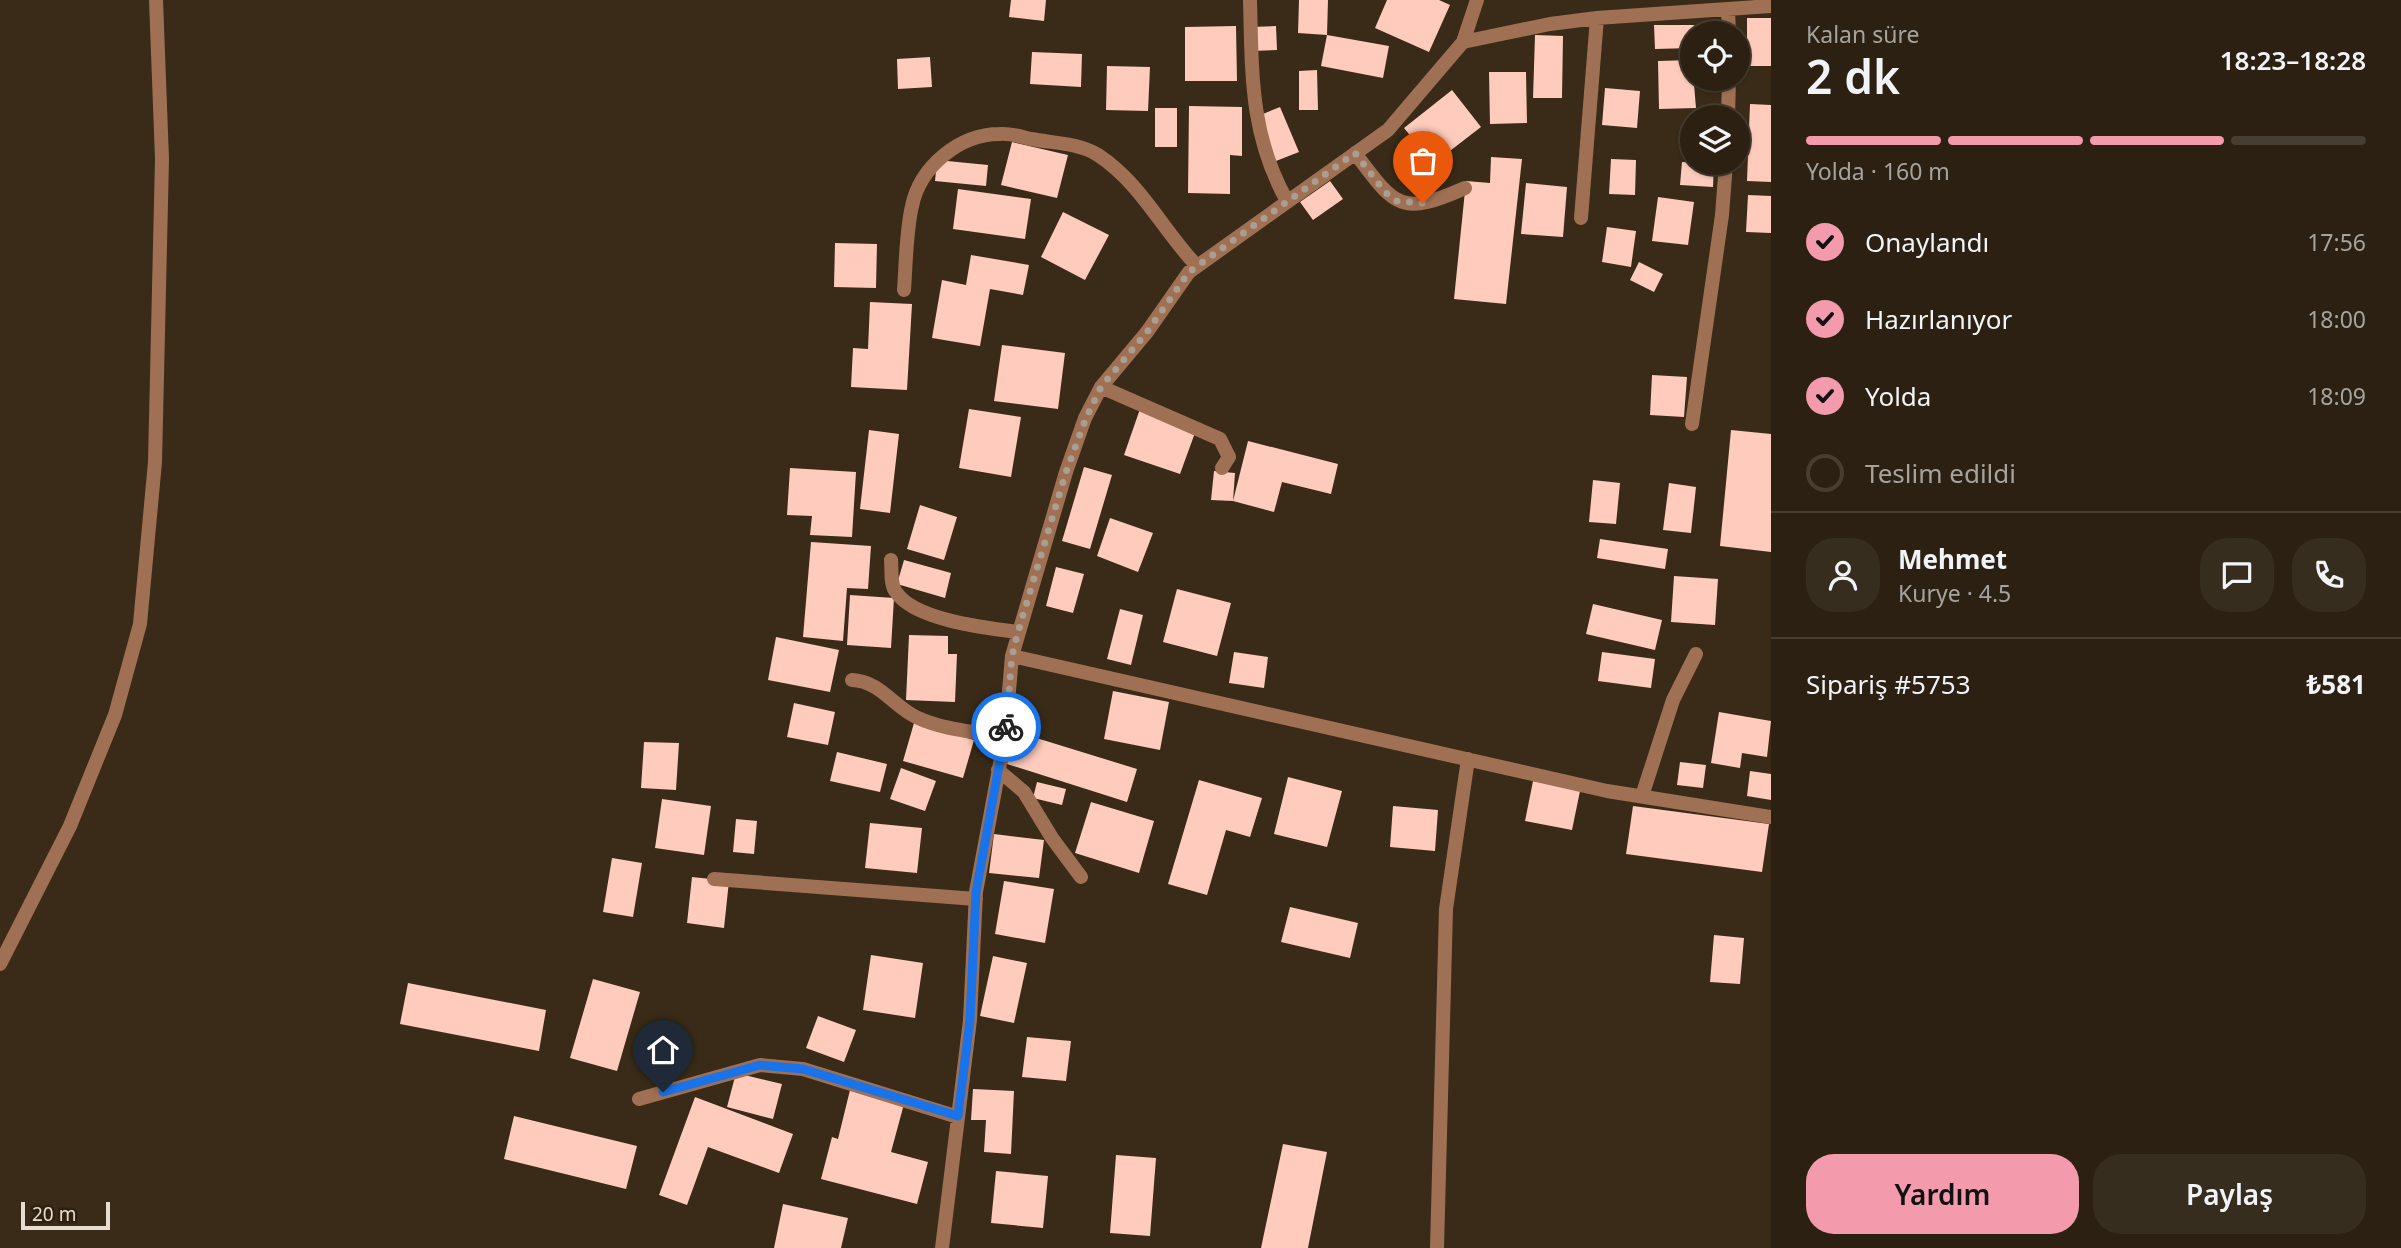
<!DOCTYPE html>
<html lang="tr">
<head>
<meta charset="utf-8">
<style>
  :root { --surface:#2b2011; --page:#372d1f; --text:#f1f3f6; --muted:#a6a39f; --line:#473e31; --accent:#f39aac }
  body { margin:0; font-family:"Noto Sans",sans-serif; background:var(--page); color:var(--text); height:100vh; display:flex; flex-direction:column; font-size:26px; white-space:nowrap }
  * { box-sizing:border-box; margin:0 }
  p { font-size:23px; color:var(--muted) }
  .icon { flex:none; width:38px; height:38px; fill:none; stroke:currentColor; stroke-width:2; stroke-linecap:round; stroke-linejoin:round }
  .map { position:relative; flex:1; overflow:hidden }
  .side { display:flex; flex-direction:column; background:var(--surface); width:630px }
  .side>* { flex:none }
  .fabs { position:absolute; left:1680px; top:21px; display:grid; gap:14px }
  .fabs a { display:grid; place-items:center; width:70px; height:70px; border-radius:50%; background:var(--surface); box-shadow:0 2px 5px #0004,0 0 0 2px var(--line); font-size:35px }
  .scale { position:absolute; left:21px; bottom:18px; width:89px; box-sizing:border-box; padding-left:7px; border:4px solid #e6dcd0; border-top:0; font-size:19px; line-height:24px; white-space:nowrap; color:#e6dcd0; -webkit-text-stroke:5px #2f210d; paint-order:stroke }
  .pin { position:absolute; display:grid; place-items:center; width:60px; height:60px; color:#fff; margin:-72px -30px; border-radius:50% 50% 50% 0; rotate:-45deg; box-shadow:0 0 7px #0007 }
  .pin .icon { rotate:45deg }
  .courier { position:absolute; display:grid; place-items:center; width:70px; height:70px; margin:-35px; border:5px solid #1a73e8; border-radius:50%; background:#fff; color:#222; box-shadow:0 2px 9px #0007 }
  .head em { font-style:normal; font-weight:600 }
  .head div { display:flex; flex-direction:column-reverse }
  .head { display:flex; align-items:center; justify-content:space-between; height:119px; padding:0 35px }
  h1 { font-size:46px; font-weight:600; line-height:52px }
  .bar { display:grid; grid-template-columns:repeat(4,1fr); gap:10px 7px; align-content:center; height:84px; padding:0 35px }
  .bar i { height:9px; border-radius:5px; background:var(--line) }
  .bar .selected { background:var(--accent) }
  .bar p { grid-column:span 4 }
  .line { display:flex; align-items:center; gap:18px; padding:0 35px; border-top:2px solid var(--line) }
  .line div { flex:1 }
  .round { display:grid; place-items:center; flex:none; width:74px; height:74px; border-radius:28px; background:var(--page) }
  ol { padding:0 35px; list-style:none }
  li { display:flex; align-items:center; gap:21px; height:77px }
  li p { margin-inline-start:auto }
  li .icon { padding:7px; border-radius:50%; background:var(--accent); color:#111; stroke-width:4 }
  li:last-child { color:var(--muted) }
  li i { width:38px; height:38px; border:4px solid var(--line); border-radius:50% }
  .primary-button { display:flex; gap:14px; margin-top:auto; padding:14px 35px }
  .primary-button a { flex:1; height:80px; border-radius:28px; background:var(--accent); color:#111; font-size:28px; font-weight:600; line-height:80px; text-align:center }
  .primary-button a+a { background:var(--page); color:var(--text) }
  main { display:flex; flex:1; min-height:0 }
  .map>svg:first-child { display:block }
  .building { fill:#fecbbc }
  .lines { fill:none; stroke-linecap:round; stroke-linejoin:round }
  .minor { stroke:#a07054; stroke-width:14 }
  .done { stroke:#a99e8f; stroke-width:7; stroke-dasharray:0 12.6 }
  .route { stroke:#1a73e8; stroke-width:9 }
</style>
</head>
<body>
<main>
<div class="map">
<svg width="1771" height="1248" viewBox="0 0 1771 1248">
  <rect width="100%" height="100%" fill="#392b17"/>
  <path class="building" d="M1011,0H1046L1044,21L1009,17Z
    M1299,0H1328L1327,35L1298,33Z
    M1387,0H1439L1450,5L1429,52L1375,28Z
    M1747,18H1771V66H1747Z
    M1654,25H1695V33H1692V48L1655,49Z
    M1236,26L1237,81H1185V27Z
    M1276,26L1277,50L1251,51V27Z
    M1327,35L1389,46L1383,78L1321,66Z
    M1535,35L1563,36L1562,98H1533Z
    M1032,52L1082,54L1081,87L1030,84Z
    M930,57L932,87L898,89L897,59Z
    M1692,60L1696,108L1659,109L1658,61Z
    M1107,66L1150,67L1148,111L1106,110Z
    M1317,70L1318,110H1299V71Z
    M1489,72H1526L1527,123L1490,124Z
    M1605,88L1640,91L1637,128L1602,125Z
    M1452,90L1481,127L1433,164L1404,128Z
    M1750,104L1771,105V182L1747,181Z
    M1189,106L1242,107V156L1230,155V194L1188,193Z
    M1280,107L1299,152L1276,161L1258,116Z
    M1155,108H1177V147H1155Z
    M1012,142L1068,155L1057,198L1001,185Z
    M1491,157L1522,159L1506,304L1454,299L1466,181L1490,183Z
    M1611,159L1636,160L1635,195L1609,194Z
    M937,160L988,165L986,186L935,181Z
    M1682,162L1714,164L1713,187L1680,185Z
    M1330,181L1343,199L1313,220L1300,202Z
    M1526,183L1567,187L1563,237L1521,234Z
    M958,189L1031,199L1025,239L953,229Z
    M1748,195L1771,196V233L1746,232Z
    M1658,197L1694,202L1688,245L1652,241Z
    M1063,212L1109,235L1085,280L1041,257Z
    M1607,227L1636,231L1631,267L1602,262Z
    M835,243L877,244L876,288L834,287Z
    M971,255L1029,265L1023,295L990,289L980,346L932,338L942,280L966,285Z
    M1639,262L1663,274L1654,292L1630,280Z
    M870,302L912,304L907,390L851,387L853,348L868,349Z
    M1002,345L1065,353L1058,409L994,401Z
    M1652,375L1687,377L1684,417L1650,415Z
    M969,409L1021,417L1011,477L959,468Z
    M1140,409L1196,430L1180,474L1124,455Z
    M869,430L899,434L890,513L860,509Z
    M1731,430L1771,434V552L1720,546Z
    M1248,441L1338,464L1331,494L1282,482L1274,512L1233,501L1211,500L1214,471L1235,473L1233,501Z
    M1084,467L1112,475L1090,549L1062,541Z
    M790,468L856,472L852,537L810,535L812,516L787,515Z
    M1593,480L1620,483L1616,524L1589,522Z
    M1669,483L1696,487L1691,533L1663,530Z
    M920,505L957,517L944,560L907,549Z
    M1110,518L1153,533L1138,572L1097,556Z
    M1600,539L1668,549L1665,569L1597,558Z
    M811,542L871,546L868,589L847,588L843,641L803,637Z
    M904,560L951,573L945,598L897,584Z
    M1056,567L1084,574L1073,613L1046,606Z
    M1674,576L1718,579L1715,625L1671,622Z
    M1177,589L1231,603L1217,656L1163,642Z
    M850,595L894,598L891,648L847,645Z
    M1593,604L1662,620L1655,650L1586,634Z
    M1120,609L1143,615L1131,665L1107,659Z
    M909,635L948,636V654H957L955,702L906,700Z
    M776,637L839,650L830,692L768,680Z
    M1234,652L1268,657L1264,688L1229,683Z
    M1602,652L1655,659L1651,688L1598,681Z
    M1113,691L1169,702L1160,750L1104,739Z
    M794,703L835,712L828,745L787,737Z
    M1719,712L1771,721L1767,757L1742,753L1740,768L1711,763Z
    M914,723L974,740L963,778L903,761Z
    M1017,732L1137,769L1127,802L1007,764Z
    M644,742L679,743L676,790L641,788Z
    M837,752L887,764L880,792L830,781Z
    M1680,762L1706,765L1703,788L1677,785Z
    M901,768L936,781L925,811L890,799Z
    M1750,771L1771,774V800L1747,796Z
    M1288,777L1342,791L1327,847L1274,834Z
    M1199,780L1262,798L1250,837L1226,830L1207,895L1168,884Z
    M1533,781L1580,791L1572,830L1525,821Z
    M1037,782L1066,789L1062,805L1033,798Z
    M662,799L711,806L704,855L655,848Z
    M1091,802L1154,821L1139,873L1075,853Z
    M1393,806L1438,810L1435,851L1390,847Z
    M1633,806L1769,824L1762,872L1626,854Z
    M736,819L757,821L754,854L733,852Z
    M870,823L922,828L917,873L865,868Z
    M994,834L1044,840L1039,878L989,873Z
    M612,858L642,863L633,917L603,912Z
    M692,877L729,881L724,928L687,923Z
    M1004,881L1054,889L1045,943L995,934Z
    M1290,907L1358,923L1350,958L1281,942Z
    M1714,935L1744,938L1740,984L1710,982Z
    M871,955L923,963L915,1018L863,1010Z
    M993,956L1027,963L1014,1023L980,1016Z
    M593,979L640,992L617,1071L570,1058Z
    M408,983L546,1010L539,1051L400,1024Z
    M818,1016L856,1030L844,1062L806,1048Z
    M1027,1037L1071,1041L1066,1081L1022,1077Z
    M736,1073L782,1084L773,1119L727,1107Z
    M973,1089L1014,1091L1011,1154L984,1152L986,1120H971Z
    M850,1090L904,1104L891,1152L928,1162L917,1204L821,1179L832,1137L838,1139Z
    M695,1097L793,1134L779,1173L708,1147L687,1205L659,1195Z
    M514,1116L637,1146L626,1189L504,1159Z
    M1283,1144L1327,1152L1308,1248H1261Z
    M1116,1155L1156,1158L1150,1236L1110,1233Z
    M996,1171L1048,1176L1043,1228L991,1223Z
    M783,1204L848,1218L841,1248H774Z"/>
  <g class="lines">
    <path class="minor" d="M1250,0C1252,74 1250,135 1287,201
      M1477,0L1463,42L1550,24L1597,18L1771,6
      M1728,11L1729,33
      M1728,117L1729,79
      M1355,153C1395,206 1400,217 1465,188
      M1581,218L1597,18
      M904,290C906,263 906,232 912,206C920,167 959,134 1000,134C1010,133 1022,137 1031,139C1053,143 1079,143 1098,155C1141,183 1163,231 1197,266
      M1101,387L1220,439L1229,457L1222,468
      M1692,424L1722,215L1726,163
      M891,560C892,570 890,585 896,592C914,620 986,628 1018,632
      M1012,656L1607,791L1771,817
      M852,680C880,681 893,706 916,717C943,730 976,732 1005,737
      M998,770L1024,792L1052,838L1081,877
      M1642,796L1673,700L1696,654
      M714,879L976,899
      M0,964L70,826L115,715L140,624L155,462L162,159L156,0
      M639,1099L760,1065L803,1069L958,1117
      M942,1248L970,1020L976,892L1005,737L1012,656L1066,472L1085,418L1101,387L1147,332L1189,272L1388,130L1463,42
      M1437,1248L1446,909L1468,759"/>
  </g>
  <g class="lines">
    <path class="done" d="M1006,727L1012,656L1018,632L1066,472L1086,418L1101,387L1147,332L1189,272L1355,153L1385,192L1396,201L1423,203"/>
    <path class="route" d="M663,1092L760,1065L803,1069L958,1116L970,1020L976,892L1006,727"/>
  </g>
</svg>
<div class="fabs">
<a><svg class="icon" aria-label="locate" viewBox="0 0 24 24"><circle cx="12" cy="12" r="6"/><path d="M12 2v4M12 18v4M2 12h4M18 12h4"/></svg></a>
<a><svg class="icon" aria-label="layers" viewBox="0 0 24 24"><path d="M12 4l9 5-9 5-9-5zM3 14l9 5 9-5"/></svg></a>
</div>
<div class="scale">20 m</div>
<div class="pin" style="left:1423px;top:203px;background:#ea580c"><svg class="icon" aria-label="bag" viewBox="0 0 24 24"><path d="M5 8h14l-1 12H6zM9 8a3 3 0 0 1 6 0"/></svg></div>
<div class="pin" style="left:663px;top:1092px;background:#1f2937"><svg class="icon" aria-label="home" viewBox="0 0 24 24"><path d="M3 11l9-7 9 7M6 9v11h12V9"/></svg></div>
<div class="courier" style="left:1006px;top:727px"><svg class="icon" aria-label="bike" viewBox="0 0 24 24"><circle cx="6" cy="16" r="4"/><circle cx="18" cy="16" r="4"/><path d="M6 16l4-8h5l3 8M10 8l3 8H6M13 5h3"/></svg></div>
</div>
<section class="side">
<div class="head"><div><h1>2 dk</h1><p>Kalan süre</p></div><em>18:23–18:28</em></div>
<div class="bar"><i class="selected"></i><i class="selected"></i><i class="selected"></i><i></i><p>Yolda · 160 m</p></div>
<ol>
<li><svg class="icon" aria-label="check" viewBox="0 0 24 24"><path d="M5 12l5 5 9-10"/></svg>Onaylandı<p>17:56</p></li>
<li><svg class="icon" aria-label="check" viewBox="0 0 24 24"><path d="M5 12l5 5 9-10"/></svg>Hazırlanıyor<p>18:00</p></li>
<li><svg class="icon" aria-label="check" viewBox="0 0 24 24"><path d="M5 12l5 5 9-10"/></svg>Yolda<p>18:09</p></li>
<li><i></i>Teslim edildi</li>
</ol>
<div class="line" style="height:126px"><a class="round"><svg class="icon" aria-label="person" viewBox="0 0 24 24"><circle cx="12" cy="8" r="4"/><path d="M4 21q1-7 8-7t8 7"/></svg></a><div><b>Mehmet</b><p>Kurye · 4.5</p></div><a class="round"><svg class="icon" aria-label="chat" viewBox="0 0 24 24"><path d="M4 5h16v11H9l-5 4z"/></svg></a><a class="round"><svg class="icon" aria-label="phone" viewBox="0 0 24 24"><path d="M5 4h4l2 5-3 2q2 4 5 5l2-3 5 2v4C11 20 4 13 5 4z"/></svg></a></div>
<div class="line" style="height:91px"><div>Sipariş #5753</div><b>₺581</b></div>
<div class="primary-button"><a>Yardım</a><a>Paylaş</a></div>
</section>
</main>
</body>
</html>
